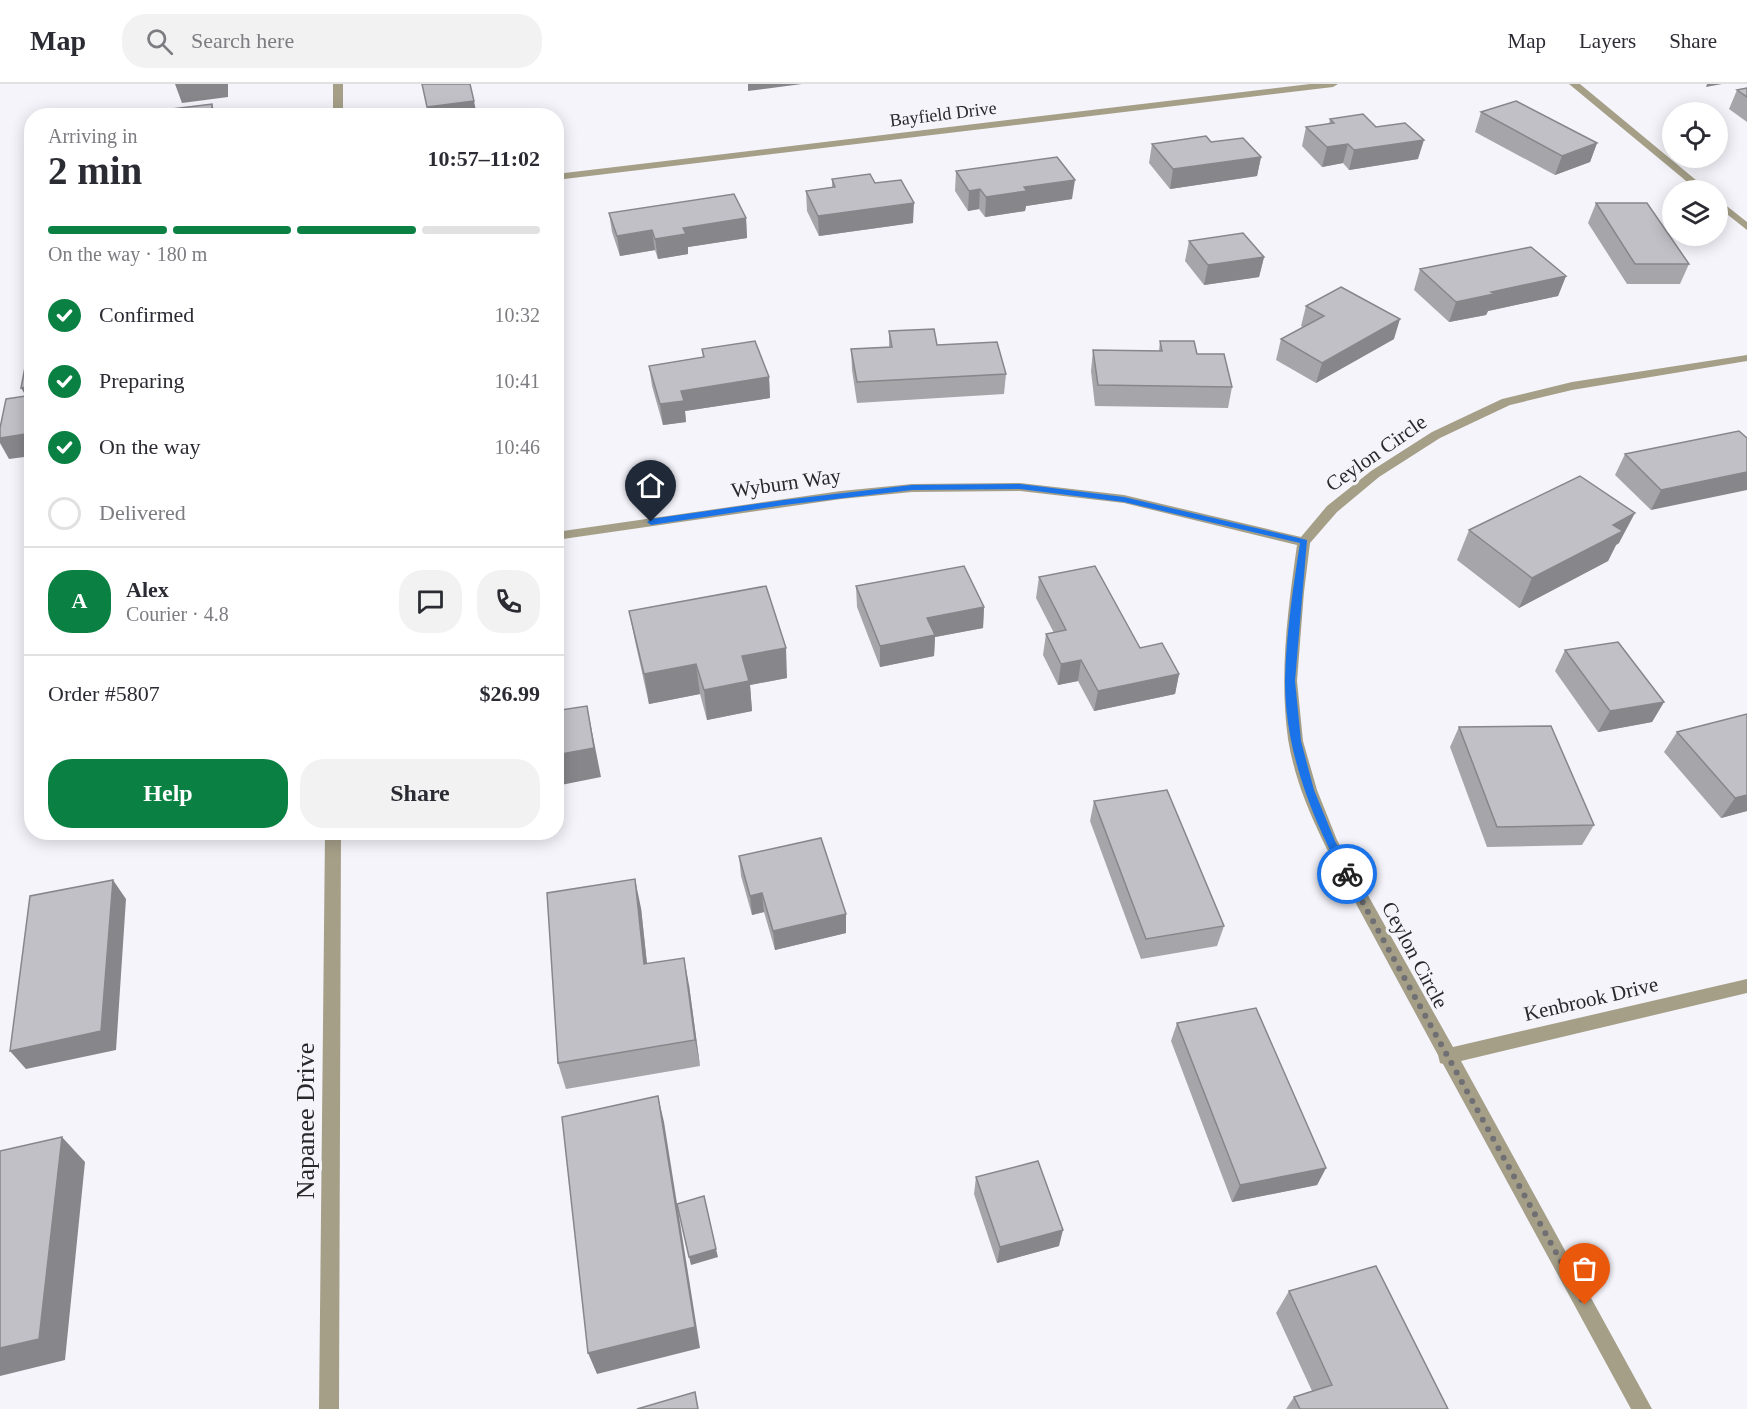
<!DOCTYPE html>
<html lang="en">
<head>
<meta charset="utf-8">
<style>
  :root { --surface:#fff; --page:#f2f2f3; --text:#2b2b33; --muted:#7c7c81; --line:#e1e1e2; --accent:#0b8043 }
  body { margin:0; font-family:"Times New Roman",serif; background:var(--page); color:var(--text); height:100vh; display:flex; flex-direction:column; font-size:22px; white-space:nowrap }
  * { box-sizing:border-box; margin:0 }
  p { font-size:20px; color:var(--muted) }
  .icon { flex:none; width:33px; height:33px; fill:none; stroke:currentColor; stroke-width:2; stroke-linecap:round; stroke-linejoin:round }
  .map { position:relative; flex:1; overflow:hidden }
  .details { position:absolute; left:24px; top:24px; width:540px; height:732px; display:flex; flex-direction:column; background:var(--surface); border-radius:24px; box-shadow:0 3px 15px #0003 }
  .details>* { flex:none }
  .controls { position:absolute; left:1662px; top:18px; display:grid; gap:12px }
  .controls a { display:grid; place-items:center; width:66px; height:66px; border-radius:50%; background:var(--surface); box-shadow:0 3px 15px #0003; font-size:30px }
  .pin { position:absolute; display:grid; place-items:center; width:51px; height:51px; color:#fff; margin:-62px -26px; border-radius:50% 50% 50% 0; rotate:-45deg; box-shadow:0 0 6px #0007 }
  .pin .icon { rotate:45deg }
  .courier { position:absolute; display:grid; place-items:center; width:60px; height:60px; margin:-30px; border:4px solid #1a73e8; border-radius:50%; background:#fff; color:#222; box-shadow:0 2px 8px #0007 }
  .headline em { font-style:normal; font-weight:700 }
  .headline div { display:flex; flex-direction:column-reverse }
  .headline { display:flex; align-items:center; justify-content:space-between; height:102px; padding:0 24px }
  h1 { font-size:39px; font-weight:700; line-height:45px }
  .bar { display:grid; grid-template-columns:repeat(4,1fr); gap:9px 6px; align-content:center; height:72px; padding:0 24px }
  .bar i { height:8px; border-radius:4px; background:var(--line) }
  .bar .on { background:var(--accent) }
  .bar p { grid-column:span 4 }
  .line { display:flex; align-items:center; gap:15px; padding:0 24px; border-top:2px solid var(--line) }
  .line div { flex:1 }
  .round { display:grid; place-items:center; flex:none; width:63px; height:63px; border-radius:24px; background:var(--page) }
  ol { padding:0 24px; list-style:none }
  li { display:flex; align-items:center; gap:18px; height:66px }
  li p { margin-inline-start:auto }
  li .icon { padding:6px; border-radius:50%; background:var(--accent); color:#fff; stroke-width:4 }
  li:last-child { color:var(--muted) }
  li i { width:33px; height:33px; border:3px solid var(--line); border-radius:50% }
  .button { display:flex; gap:12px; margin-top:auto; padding:12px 24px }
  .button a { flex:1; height:69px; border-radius:24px; background:var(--accent); color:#fff; font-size:24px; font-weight:700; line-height:69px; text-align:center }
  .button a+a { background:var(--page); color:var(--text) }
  header { display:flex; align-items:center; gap:36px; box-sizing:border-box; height:84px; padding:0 30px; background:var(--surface); border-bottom:2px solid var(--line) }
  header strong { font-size:28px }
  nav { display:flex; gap:33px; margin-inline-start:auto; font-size:21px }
  .search { width:420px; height:54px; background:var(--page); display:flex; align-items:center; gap:15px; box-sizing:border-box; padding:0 21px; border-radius:24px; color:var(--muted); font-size:22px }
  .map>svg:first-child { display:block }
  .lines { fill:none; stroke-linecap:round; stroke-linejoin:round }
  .street { fill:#a59f88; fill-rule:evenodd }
  .wall { fill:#a5a5aa }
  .shaded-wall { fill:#86868b }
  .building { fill:#c0c0c6; stroke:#86868b; stroke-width:1.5 }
  .route { fill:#1a73e8 }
  .done { stroke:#706f74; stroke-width:6; stroke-dasharray:0 10.8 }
  .labels { text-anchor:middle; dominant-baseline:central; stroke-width:6; stroke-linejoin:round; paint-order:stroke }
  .far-street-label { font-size:18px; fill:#29282b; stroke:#f5f4fb }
  .street-label { font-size:21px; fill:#29282b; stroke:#f5f4fb }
  .near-street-label { font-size:26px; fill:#29282b; stroke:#f5f4fb }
</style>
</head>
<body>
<header>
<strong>Map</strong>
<div class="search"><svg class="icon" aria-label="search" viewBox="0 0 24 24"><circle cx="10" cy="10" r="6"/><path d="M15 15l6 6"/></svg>Search here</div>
<nav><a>Map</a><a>Layers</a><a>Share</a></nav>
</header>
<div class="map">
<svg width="1747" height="1325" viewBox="0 0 1747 1325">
  <rect width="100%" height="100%" fill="#f5f4fb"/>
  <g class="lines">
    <path class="street" d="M333,0H343V32H333Z
      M1310,0H1338L1333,3L556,96V90Z
      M1569,0H1580L1708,106H1697Z
      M1718,115L1747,138V146L1718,123Z
      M1747,271V277L1572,306L1510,321L1440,354L1379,393L1337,428L1310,459L1304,508L1297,597L1303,657L1317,706L1337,756L1453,963L1747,895V909L1461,977L1652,1325H1631L1443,980L1440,979L1438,971C1412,923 1386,875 1360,827C1331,773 1298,717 1288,655C1279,590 1288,525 1297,461L1124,419L1020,407L912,408L841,415L556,456V448L841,407L912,400L1020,399L1124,411L1301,453L1327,422L1371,387L1432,348L1502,315L1572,298Z
      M325,748H341L339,1325H319Z"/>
  </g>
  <path class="wall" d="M1747,4V38L1729,25L1737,6Z
    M1481,28L1597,59L1590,78L1555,91L1475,48Z
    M1330,35L1376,43L1418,75L1349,86L1343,79L1322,83L1302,62L1306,43L1329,40Z
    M1211,58L1261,73L1257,92L1170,105L1149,79L1152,60Z
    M956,87L1072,115L1026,122L1025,127L985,133L979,125L968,127L955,107Z
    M832,95L875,99L913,139L819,152L807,127L806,107L832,103Z
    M1596,119L1689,180L1680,200H1627L1588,139Z
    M609,129L746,134L747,154L688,163V170L658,175L655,166L620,172L612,148Z
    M1189,157L1264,173L1259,193L1204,201L1185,177Z
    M1420,185L1566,192L1558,212L1488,227L1486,231L1449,238L1414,206Z
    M1306,222L1394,255L1316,299L1276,276L1281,255L1303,243L1301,242Z
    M889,247L937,261L1006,290L1004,310L857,319L852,286L851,265L889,263Z
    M1160,257L1197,270L1232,303L1228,324L1095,322L1091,287L1093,266L1159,267Z
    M702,265L769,293L770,314L685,327L686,338L663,341L652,302L649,282L703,273Z
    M1747,354L1651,426L1615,391L1625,370Z
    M1469,446L1619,459L1616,461L1608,477L1519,524L1457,476Z
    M1039,493L1140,564L1179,590L1175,610L1094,627L1078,597L1058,601L1043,571L1046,550L1054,549L1036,514Z
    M856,502L984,523L983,544L935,553L934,572L880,583L857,523Z
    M629,527L787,594L750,601L752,627L707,636L700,610L649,620L635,557Z
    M1565,566L1664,618L1652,638L1598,648L1555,587Z
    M1747,630V727L1721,734L1664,668L1677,648Z
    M1459,643L1594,741L1582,761L1487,763L1450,663Z
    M1094,717L1224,842L1217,862L1141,875L1090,737Z
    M739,772L846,830V849L775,866L764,828L752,831L741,792Z
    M641,824L647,880L689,901L700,982L566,1005L558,979Z
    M1177,939L1326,1084L1317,1101L1232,1118L1171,957Z
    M976,1093L1059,1162L997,1179L974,1110Z
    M1289,1207L1448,1325H1286L1294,1313L1312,1307L1276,1229Z"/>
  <path class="shaded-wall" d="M175,0H228V13L182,19Z
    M748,0H802L748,7Z
    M1707,0H1722L1706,3Z
    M474,17L477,32H429L427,23Z
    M212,20L216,32H212Z
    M1424,56L1418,75L1349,86L1354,66Z
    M1597,59L1590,78L1555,91L1562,72Z
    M1348,60L1343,79L1322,83L1327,63Z
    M1261,73L1257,92L1170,105L1173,85Z
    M1075,96L1072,115L1026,122L1025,127L985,133L986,113L1024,103Z
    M980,105L979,125L968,127L969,107Z
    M914,119L913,139L819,152L818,132Z
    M746,134L747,154L688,163V170L658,175L655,155L683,144Z
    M652,146L655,166L620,172L617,152Z
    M1264,173L1259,193L1204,201L1208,181Z
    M1566,192L1558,212L1488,227L1486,231L1449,238L1456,218L1491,208Z
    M1400,235L1394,255L1316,299L1322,279Z
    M769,293L770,314L685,327L686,338L663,341L660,320L681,307Z
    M32,302V313L27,314L21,304Z
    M556,339L560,356L556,357Z
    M32,349V372L9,375L0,359V354Z
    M1747,388V406L1651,426L1661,406Z
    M1635,429L1619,459L1616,461L1608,477L1519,524L1532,494L1613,441Z
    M984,523L983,544L935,553L934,572L880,583V562L927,534Z
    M786,564L787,594L750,601L752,627L707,636L704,606L742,572Z
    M1081,576L1078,597L1058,601L1061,580Z
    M696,580L700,610L649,620L644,590Z
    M556,587L568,656L561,626L556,599Z
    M1179,590L1175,610L1094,627L1098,607Z
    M1664,618L1652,638L1598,648L1610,627Z
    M587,622L601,693L556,702V671Z
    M1747,711V727L1721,734L1735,714Z
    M635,795L641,824L650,908L644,880Z
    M113,796L126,815L116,966L26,985L10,967Z
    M762,809L764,828L752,831L750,812Z
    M846,830V849L775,866L773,847Z
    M684,874L689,901L700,982L695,956Z
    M658,1012L664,1038L700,1264L597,1290L588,1269Z
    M62,1053L85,1078L65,1276L0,1292V1264Z
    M1326,1084L1317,1101L1232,1118L1240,1101Z
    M1063,1146L1059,1162L997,1179L1000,1163Z
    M716,1165L718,1173L691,1181L689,1173Z"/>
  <path class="building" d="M422,0H470L474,17L427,23Z
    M1747,4V13L1737,6Z
    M1516,17L1597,59L1562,72L1481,28Z
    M212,20V32H164V26Z
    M1363,30L1376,43L1405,39L1424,56L1354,66L1348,60L1327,63L1306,43L1334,39L1330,35Z
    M1206,52L1211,58L1243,54L1261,73L1173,85L1152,60Z
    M1057,73L1075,96L1024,103L1027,107L986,113L980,105L969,107L956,87Z
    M870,90L875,99L901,96L914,119L818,132L806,107L835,103L832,95Z
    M734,110L746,134L683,144L686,150L655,155L652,146L617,152L609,129Z
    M1596,119H1647L1689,180H1635Z
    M1243,149L1264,173L1208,181L1189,157Z
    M1531,163L1566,192L1491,208L1494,210L1456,218L1420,185Z
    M1341,203L1400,235L1322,279L1281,255L1324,232L1306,222Z
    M934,245L937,261L997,258L1006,290L857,298L851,265L892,263L889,247Z
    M755,257L769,293L681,307L684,317L660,320L649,282L704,273L702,265Z
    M1160,257H1194L1197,270H1224L1232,303L1098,301L1093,266L1162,267Z
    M32,277V302L21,304L26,278Z
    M32,311V349L0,354V344L6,315Z
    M1739,347L1747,354V388L1661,406L1625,370Z
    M1580,392L1635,429L1613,441L1623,447L1532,494L1469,446Z
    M964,482L984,523L927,534L935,551L880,562L856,502Z
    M1095,482L1140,564L1162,559L1179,590L1098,607L1081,576L1061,580L1046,550L1066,546L1039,493Z
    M766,502L786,564L742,572L749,597L704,606L696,580L644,590L629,527Z
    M1618,558L1664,618L1610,627L1565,566Z
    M556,599L561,626L587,622L594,664L556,671Z
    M1747,630V711L1735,714L1677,648Z
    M1551,642L1594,741L1497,743L1459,643Z
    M1167,706L1224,842L1146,855L1094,717Z
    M821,754L846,830L773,847L762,809L750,812L739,772Z
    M635,795L644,880L684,874L695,956L558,979L547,809Z
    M113,796L101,947L10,967L30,812Z
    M1256,924L1326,1084L1240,1101L1177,939Z
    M658,1012L695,1243L588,1269L562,1033Z
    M62,1053L39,1255L0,1264V1067Z
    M1038,1077L1063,1146L1000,1163L976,1093Z
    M704,1112L716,1165L689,1173L677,1120Z
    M1376,1182L1448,1325H1300L1294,1313L1332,1301L1289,1207Z
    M695,1308L698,1325H637Z"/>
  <path class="route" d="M1020,400L1124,413L1307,456L1295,597L1301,657L1314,706L1335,757L1353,790L1351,793H1344C1311,733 1285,666 1285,597C1286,551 1293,504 1300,459L1124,418L1020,405L912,406L784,421L651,441L647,438L651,435L784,416L912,401Z"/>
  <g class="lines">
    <path class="done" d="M1347,790L1585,1221"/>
  </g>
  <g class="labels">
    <g class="far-street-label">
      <text transform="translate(943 30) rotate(-7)">Bayfield Drive</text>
    </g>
    <g class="street-label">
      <text transform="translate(1376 369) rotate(-35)">Ceylon Circle</text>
      <text transform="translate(786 399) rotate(-8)">Wyburn Way</text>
      <text transform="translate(1415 871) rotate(62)">Ceylon Circle</text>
      <text transform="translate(1591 915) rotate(-13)">Kenbrook Drive</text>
    </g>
    <g class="near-street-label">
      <text transform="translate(305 1037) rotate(-90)">Napanee Drive</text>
    </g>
  </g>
</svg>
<div class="controls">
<a><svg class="icon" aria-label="locate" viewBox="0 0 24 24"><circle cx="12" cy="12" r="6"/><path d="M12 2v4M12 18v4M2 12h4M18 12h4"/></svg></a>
<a><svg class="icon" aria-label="layers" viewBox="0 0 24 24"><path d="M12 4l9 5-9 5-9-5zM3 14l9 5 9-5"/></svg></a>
</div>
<div class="pin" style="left:1585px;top:1221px;background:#ea580c"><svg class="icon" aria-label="bag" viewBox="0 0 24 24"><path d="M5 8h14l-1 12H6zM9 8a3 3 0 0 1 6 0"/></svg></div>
<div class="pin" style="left:651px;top:438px;background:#1f2937"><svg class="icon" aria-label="home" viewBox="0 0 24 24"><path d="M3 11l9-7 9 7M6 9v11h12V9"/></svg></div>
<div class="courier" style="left:1347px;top:790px"><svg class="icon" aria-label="bike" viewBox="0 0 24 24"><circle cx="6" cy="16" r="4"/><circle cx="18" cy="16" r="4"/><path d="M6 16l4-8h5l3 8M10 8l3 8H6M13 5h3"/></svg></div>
<section class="details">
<div class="headline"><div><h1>2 min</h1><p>Arriving in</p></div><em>10:57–11:02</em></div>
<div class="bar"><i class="on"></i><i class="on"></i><i class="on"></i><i></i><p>On the way · 180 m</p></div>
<ol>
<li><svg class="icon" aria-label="check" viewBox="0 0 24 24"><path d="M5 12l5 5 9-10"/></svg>Confirmed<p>10:32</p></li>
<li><svg class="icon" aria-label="check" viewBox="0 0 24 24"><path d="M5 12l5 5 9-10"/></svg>Preparing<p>10:41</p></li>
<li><svg class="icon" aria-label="check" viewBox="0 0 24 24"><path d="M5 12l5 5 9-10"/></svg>On the way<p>10:46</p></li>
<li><i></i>Delivered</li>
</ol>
<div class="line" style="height:108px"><b class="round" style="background:var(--accent);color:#fff">A</b><div><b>Alex</b><p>Courier · 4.8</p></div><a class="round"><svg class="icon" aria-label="chat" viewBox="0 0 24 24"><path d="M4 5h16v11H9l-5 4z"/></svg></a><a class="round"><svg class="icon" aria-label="phone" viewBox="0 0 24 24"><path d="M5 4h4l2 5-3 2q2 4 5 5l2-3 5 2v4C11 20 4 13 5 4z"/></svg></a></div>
<div class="line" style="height:78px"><div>Order #5807</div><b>$26.99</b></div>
<div class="button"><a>Help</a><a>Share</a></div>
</section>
</div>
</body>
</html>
